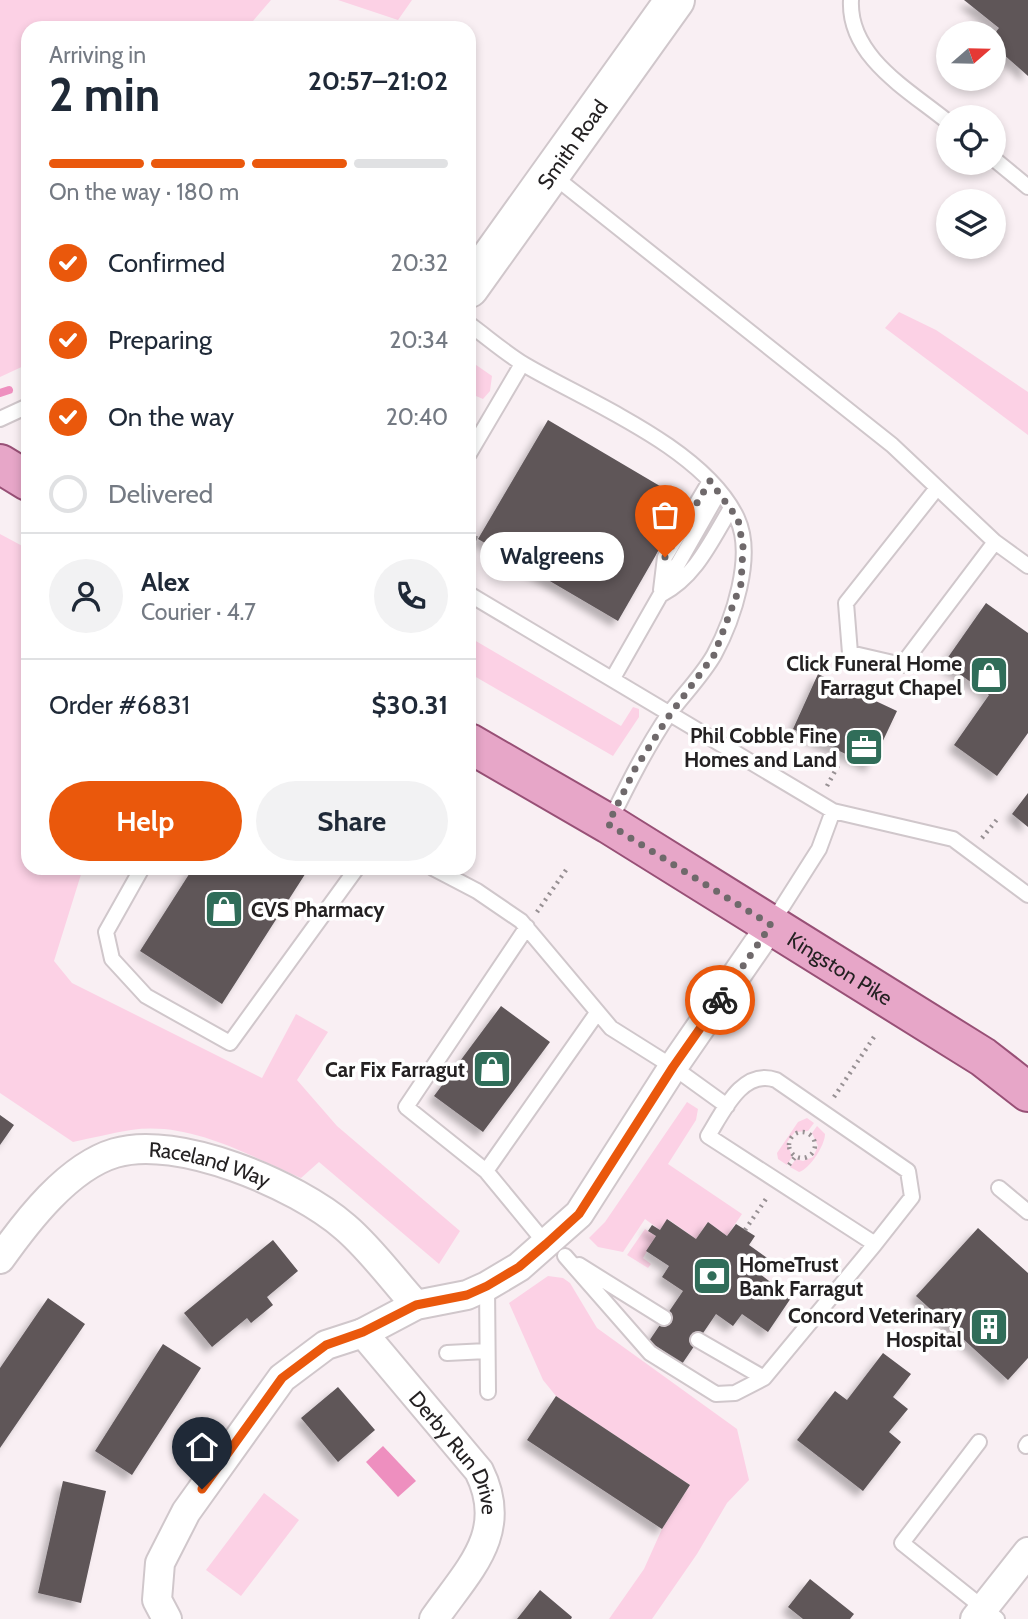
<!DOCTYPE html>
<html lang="en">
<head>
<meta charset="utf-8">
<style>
  :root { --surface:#fff; --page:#f2f2f3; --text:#1f2937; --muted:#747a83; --line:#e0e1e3; --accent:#ea580c }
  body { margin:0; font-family:Cabin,sans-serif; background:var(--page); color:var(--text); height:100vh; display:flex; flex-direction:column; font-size:26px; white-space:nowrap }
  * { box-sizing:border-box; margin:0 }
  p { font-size:23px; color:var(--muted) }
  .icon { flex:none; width:38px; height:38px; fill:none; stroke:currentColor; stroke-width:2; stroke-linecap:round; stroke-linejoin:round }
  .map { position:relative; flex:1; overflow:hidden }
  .details { position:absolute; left:21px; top:21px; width:455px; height:854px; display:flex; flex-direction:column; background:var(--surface); border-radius:21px; box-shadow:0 4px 10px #0003 }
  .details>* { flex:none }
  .needle { width:46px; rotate:70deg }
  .fabs { position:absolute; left:936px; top:21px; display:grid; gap:14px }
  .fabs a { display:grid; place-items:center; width:70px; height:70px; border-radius:50%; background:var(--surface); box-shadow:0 4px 10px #0003; font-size:35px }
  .pin { position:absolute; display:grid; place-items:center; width:60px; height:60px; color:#fff; margin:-72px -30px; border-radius:50% 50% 50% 0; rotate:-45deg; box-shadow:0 0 7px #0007 }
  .pin .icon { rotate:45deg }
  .courier { position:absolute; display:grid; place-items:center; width:70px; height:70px; margin:-35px; border:5px solid #ea580c; border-radius:50%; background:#fff; color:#222; box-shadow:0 2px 9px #0007 }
  .bubble { position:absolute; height:49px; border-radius:24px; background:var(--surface); box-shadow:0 4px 10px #0003; font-size:23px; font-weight:700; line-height:49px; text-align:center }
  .summary em { font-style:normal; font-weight:700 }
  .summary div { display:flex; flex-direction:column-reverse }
  .summary { display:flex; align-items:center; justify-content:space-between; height:119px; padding:0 28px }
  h1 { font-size:46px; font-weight:700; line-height:52px }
  .bar { display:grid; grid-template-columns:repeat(4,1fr); gap:10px 7px; align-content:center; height:84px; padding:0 28px }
  .bar i { height:9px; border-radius:5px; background:var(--line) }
  .bar .selected { background:var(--accent) }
  .bar p { grid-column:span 4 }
  .line { display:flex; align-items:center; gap:18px; padding:0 28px; border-top:2px solid var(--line) }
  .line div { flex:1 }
  .round { display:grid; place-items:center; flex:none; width:74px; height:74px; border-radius:37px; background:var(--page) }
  ol { padding:0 28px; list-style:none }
  li { display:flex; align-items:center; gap:21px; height:77px }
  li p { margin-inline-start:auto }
  li .icon { padding:7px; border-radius:50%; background:var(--accent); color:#fff; stroke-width:4 }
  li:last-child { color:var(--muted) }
  li i { width:38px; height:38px; border:4px solid var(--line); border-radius:50% }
  .action { display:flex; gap:14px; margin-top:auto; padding:14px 28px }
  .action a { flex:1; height:80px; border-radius:42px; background:var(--accent); color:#fff; font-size:28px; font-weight:700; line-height:80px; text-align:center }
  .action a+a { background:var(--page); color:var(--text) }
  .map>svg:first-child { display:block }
  .green { fill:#fcd1e5 }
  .water { fill:#ee8fbf }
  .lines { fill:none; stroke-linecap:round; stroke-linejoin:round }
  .stream { stroke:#ee8fbf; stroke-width:8 }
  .building { fill:#5e5659; filter:url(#shadow) }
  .lane-casing { stroke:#d0c7cb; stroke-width:18 }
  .street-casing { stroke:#d0c7cb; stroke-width:32 }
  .secondary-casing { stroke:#d0c7cb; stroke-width:42 }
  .primary-casing { stroke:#985076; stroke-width:42 }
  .path { stroke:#979093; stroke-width:4.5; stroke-dasharray:2 5; stroke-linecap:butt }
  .lane { stroke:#fff; stroke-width:14 }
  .street { stroke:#fff; stroke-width:28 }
  .secondary { stroke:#fff; stroke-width:38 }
  .primary { stroke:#e7a6c8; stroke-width:38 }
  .done { stroke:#6f696b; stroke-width:7; stroke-dasharray:0 12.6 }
  .route { stroke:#ea580c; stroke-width:9 }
  .labels { text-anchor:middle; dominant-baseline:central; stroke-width:7; stroke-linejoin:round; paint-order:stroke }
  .street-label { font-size:21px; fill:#242122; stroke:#fff }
  .poi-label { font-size:21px; font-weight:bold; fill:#242122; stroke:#fff; text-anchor:end }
</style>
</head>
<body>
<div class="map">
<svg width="1028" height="1619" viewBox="0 0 1028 1619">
  <defs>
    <filter id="shadow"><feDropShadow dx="-6" dy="6" stdDeviation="3.5" flood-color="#0004"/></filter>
  </defs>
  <rect width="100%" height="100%" fill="#f9eff3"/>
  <path class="green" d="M0,0H271L247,28H28V364L0,377Z
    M338,0H412L398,20Z
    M899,312L936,330L1028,392V435L885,328Z
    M469,360L492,376L490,391L483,399L469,393Z
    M0,534L28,549V868H83L54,961L72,983L262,1078L296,1014L328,1032L297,1080L337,1126L460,1231L439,1264L319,1162L301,1178C248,1155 190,1121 131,1130C112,1133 92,1138 73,1142L0,1093Z
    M469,637L621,726L633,707L639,709V717L613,756L469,673Z
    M687,1102L698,1109L696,1120L668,1164L742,1214L727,1236L708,1222L696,1239L668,1219L660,1230L645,1219L623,1252L598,1247L589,1238L605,1222Z
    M807,1118L814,1123L808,1131L795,1132L787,1142L792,1157L787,1165L778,1159L777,1153L798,1122Z
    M817,1126L825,1134C825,1145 810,1169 799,1172L790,1167L796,1159L803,1161L813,1157L818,1146L812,1133Z
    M645,1229L656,1236L643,1258L651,1264L648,1268L627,1255Z
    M548,1276L563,1278L570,1283L597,1328L737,1429L749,1480L727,1503L697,1554L652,1619H609L644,1569L662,1529L690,1485L556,1396L543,1380L509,1303Z
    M264,1493L299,1520L241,1596L206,1570Z"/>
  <path class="water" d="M383,1446L416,1481L398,1497L366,1462Z"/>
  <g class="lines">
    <path class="stream" d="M0,393L9,390"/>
  </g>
  <path class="building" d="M964,0H1028V76L994,46V34L999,28Z
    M548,420L687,502L673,526L694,538L685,554L664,541L618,621L478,539Z
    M986,603L1028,633V733L997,776L954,745L989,695L944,663Z
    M818,674L897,711L871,766L793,729Z
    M1028,793V827L1012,814Z
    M193,868H309L222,1004L140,951Z
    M501,1006L550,1042L483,1132L434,1096Z
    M0,1115L14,1125L0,1145Z
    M667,1219L696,1239L708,1222L727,1236L736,1224L755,1236L749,1245L770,1260L760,1274L791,1298L768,1332L742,1314L733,1326L716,1314L682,1364L649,1341L683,1291L662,1277L669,1266L646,1251L656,1236L648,1231L652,1225L660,1230Z
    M978,1228L1028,1273V1358L1008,1380L916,1296Z
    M273,1240L298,1271L267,1297L273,1305L251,1323L247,1318L212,1347L184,1313Z
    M48,1298L85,1324L0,1448V1368Z
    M163,1344L201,1368L132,1475L95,1451Z
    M883,1353L911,1374L893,1397L908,1409L889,1432L901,1442L863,1491L797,1440L835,1391L847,1400Z
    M338,1387L375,1430L338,1462L301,1418Z
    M556,1396L690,1485L662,1529L527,1440Z
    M63,1481L106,1491L81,1603L38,1593Z
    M810,1579L854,1614L850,1619H803L788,1607Z
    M540,1590L572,1617L571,1619H517Z"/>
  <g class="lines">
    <g class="lane-casing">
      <path id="lane" d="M851,0C848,57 909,90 948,122
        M994,159L1028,187
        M551,174L892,445L995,542L1028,566
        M469,324C487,337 505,353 525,365C588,402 704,448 737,518C755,556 733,620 714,655C702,676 683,695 669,714C646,748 628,784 610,821
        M0,419L28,406
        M469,454L522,364
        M937,488L846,603L850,653L902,665L995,542
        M661,590L665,557L710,481
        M469,594L833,811L953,839L1028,895
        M662,594C696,576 711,541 731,508
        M613,678L719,492
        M142,868L106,932L112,959L146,996L230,1043L357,868
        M433,868L477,891L521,921L611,1028L673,1067L727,1106
        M772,923L819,849L833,811
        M527,927L406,1107L486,1171L597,1013
        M486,1171L547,1245
        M999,1188L1028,1212
        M565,1256L650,1353L716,1394L735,1393L764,1378L875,1244L912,1197L908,1171L776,1080C742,1068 723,1112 708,1136L875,1244
        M579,1265L664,1318
        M487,1286L488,1392
        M698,1340L764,1378
        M447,1353L487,1351
        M979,1442L902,1543L997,1619
        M1026,1446L1028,1443"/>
    </g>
    <g class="street-casing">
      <g id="street">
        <path id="s1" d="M0,1259C27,1221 68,1167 115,1153C177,1134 297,1185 345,1227C371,1249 393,1280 416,1305"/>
        <path d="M363,1333L416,1305L467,1295L487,1286L519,1267L579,1214L673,1067L771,925"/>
        <path id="s2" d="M167,1619L157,1600L160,1563L186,1512L282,1378L326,1345L363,1333L479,1471C510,1533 468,1570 434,1619"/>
        <path d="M975,1619L1028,1552"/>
      </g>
    </g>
    <g class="secondary-casing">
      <g id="secondary">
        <path id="s3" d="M469,288L675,0"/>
      </g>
    </g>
    <g class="primary-casing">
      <g id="primary">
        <path d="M0,464L28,481"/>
        <path id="s4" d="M469,743L609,824L983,1057L1028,1092"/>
      </g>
    </g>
    <path class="path" d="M469,535L478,539
      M827,786L840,762
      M982,838L999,817
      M537,912L566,870
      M834,1097L874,1037
      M789 1145a13 13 0 1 1 26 0a13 13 0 1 1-26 0Z
      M789,1165L795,1157
      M745,1230L768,1196"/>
    <use href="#lane" class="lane"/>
    <use href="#street" class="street"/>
    <use href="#secondary" class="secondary"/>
    <use href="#primary" class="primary"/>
  </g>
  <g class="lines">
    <path class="done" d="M665,557L710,481L738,519L743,547L741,584L714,655L669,716L635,769L608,824L771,925L720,1000"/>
    <path class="route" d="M202,1489L282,1378L326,1345L363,1332L416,1305L467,1295L487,1286L519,1267L546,1244L579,1214L673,1067L720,1000"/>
  </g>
  <defs>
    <g id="shop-square" transform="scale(2.0125)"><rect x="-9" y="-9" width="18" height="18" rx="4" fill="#306d59" stroke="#fff"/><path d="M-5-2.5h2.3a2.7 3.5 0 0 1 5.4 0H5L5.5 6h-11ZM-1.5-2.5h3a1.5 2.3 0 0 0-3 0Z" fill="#fff"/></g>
    <g id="office-square" transform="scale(2.0125)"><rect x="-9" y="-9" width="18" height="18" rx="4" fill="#306d59" stroke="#fff"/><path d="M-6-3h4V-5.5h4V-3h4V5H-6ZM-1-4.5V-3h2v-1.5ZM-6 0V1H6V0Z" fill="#fff"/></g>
    <g id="bank-square" transform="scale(2.0125)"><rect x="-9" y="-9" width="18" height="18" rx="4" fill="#306d59" stroke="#fff"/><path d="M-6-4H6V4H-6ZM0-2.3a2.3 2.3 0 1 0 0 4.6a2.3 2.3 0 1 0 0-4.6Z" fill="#fff"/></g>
    <g id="building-square" transform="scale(2.0125)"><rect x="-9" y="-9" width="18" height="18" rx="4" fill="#306d59" stroke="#fff"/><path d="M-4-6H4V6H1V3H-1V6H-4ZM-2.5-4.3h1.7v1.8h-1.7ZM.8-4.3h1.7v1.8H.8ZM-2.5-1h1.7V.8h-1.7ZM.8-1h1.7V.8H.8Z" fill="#fff"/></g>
  </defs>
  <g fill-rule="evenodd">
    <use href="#shop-square" x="989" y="675"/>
    <use href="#office-square" x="864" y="747"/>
    <use href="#shop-square" x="224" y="909"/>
    <use href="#shop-square" x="492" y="1069"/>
    <use href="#bank-square" x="712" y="1276"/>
    <use href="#building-square" x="989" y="1327"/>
  </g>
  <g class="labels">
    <g class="street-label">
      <text stroke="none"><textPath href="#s3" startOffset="177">Smith Road</textPath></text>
      <text stroke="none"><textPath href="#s4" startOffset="434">Kingston Pike</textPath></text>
      <text stroke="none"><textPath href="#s1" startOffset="256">Raceland Way</textPath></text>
      <text stroke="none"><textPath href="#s2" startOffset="527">Derby Run Drive</textPath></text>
    </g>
    <g class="poi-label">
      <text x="962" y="663">Click Funeral Home<tspan x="962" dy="24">Farragut Chapel</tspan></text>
      <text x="837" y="735">Phil Cobble Fine<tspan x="837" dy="24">Homes and Land</tspan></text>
      <text x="251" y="909" text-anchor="start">CVS Pharmacy</text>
      <text x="465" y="1069">Car Fix Farragut</text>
      <text x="739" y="1264" text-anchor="start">HomeTrust<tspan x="739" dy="24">Bank Farragut</tspan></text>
      <text x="962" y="1315">Concord Veterinary<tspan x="962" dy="24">Hospital</tspan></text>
    </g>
  </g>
</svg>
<div class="fabs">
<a><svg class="needle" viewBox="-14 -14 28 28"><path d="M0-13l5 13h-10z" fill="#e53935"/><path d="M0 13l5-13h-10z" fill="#747a83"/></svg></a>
<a><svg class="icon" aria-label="locate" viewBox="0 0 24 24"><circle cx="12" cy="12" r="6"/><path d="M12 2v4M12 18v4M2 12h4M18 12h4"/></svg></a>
<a><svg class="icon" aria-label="layers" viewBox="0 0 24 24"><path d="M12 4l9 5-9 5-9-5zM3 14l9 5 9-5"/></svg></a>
</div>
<div class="pin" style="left:665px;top:557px;background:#ea580c"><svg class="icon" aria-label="bag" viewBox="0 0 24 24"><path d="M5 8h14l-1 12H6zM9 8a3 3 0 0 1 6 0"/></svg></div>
<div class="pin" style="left:202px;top:1489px;background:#1f2937"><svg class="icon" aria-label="home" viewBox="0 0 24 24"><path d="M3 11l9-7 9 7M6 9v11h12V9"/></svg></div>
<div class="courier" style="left:720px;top:1000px"><svg class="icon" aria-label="bike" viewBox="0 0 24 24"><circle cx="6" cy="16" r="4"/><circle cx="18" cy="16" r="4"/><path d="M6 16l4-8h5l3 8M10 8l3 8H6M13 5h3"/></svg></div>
<div class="bubble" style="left:480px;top:532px;width:144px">Walgreens</div>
<section class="details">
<div class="summary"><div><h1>2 min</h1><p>Arriving in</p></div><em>20:57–21:02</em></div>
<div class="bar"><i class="selected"></i><i class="selected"></i><i class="selected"></i><i></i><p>On the way · 180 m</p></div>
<ol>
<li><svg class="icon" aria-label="check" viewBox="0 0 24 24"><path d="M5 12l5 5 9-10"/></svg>Confirmed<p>20:32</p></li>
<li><svg class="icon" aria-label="check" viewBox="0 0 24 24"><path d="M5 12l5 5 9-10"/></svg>Preparing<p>20:34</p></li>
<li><svg class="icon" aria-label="check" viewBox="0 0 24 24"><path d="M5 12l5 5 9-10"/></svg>On the way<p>20:40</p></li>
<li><i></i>Delivered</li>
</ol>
<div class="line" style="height:126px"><a class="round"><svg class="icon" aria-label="person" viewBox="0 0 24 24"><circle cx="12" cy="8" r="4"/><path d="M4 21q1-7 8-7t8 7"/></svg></a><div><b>Alex</b><p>Courier · 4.7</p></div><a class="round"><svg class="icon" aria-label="phone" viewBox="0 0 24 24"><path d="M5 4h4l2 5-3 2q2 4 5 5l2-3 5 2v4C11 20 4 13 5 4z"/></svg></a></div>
<div class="line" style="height:91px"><div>Order #6831</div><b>$30.31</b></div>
<div class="action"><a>Help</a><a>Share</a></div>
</section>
</div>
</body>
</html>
